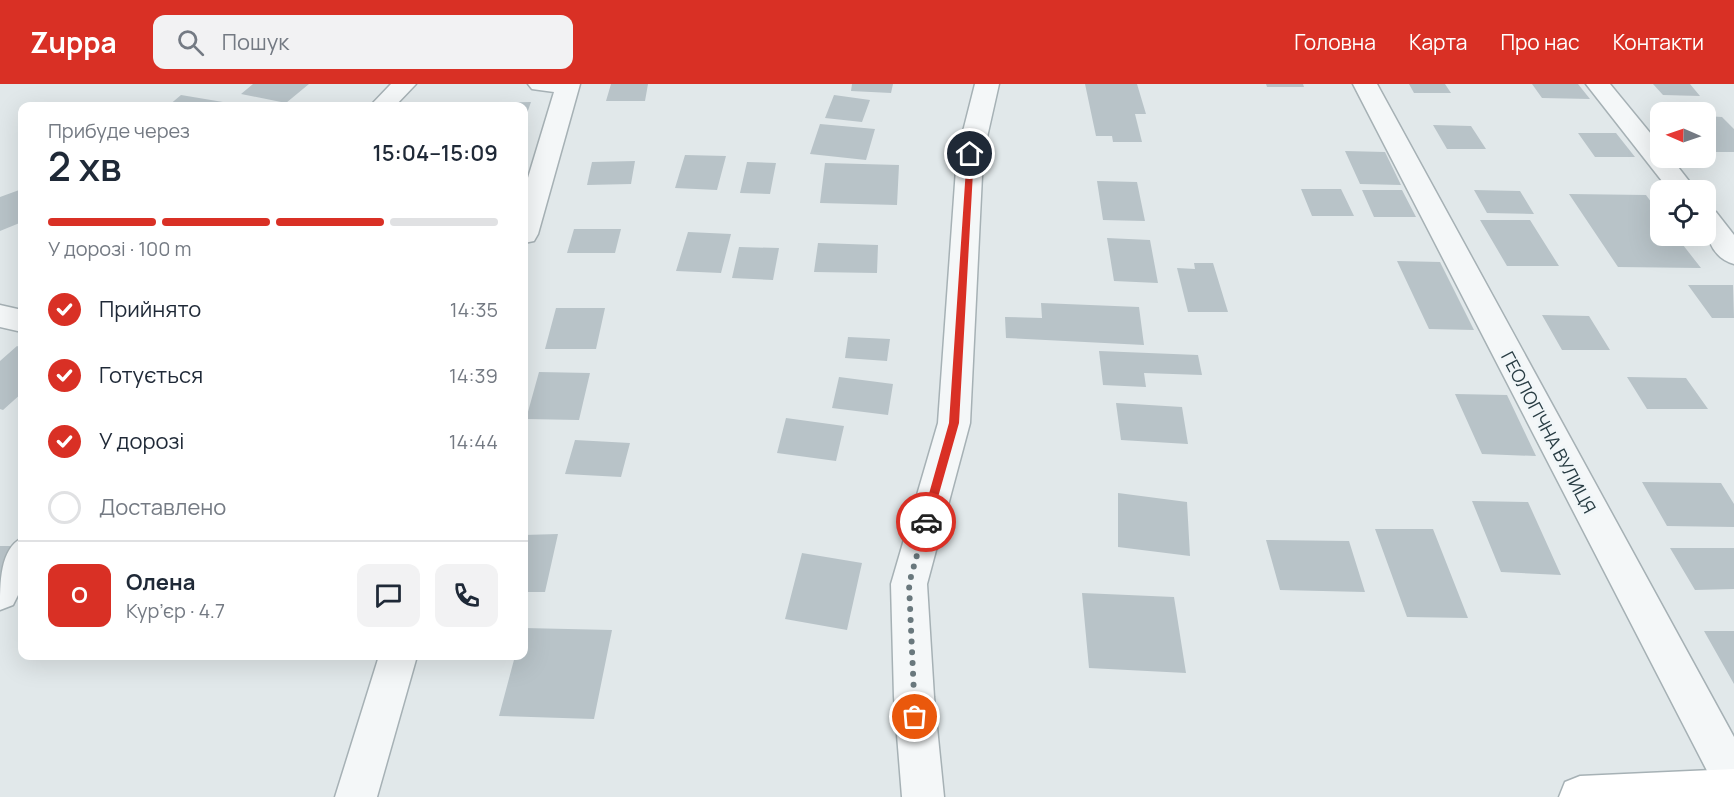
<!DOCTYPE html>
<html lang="uk">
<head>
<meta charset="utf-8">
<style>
  :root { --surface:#fff; --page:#f2f2f3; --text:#1f2937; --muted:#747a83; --line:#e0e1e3; --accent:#d93025 }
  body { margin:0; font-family:Manrope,sans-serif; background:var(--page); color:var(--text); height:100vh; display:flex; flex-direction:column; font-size:22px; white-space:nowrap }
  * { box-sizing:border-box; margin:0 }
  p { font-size:20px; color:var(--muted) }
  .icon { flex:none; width:33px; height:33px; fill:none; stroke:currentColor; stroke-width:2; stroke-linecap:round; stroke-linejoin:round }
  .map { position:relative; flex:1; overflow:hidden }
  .sheet { position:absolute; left:18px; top:18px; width:510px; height:558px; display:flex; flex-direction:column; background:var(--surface); border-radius:12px; box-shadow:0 6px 24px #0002 }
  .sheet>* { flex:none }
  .needle { width:39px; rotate:272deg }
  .buttons { position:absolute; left:1650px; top:18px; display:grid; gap:12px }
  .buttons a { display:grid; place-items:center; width:66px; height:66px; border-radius:12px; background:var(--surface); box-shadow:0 6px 24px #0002; font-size:30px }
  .pin { position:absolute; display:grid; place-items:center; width:51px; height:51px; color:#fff; margin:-26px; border:3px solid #fff; border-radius:50%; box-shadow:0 2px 6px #0007 }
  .courier { position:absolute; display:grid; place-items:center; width:60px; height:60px; margin:-30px; border:4px solid #d93025; border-radius:50%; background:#fff; color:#222; box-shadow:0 2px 8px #0007 }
  .head em { font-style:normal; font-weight:600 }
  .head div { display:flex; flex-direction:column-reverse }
  .head { display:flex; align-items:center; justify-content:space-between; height:102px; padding:0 30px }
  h1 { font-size:39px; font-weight:600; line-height:45px }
  .bar { display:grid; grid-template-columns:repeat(4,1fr); gap:9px 6px; align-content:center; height:72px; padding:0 30px }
  .bar i { height:8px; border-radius:4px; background:var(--line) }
  .bar .selected { background:var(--accent) }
  .bar p { grid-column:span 4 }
  .line { display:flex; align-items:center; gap:15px; padding:0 30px; border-top:2px solid var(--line) }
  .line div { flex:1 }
  .round { display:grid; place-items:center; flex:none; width:63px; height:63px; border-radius:12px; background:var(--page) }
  ol { padding:0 30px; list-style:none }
  li { display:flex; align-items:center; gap:18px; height:66px }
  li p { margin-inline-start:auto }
  li .icon { padding:6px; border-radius:50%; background:var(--accent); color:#fff; stroke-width:4 }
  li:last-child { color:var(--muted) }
  li i { width:33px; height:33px; border:3px solid var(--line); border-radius:50% }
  header { display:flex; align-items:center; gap:36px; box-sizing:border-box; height:84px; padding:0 30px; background:var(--accent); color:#fff }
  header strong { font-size:28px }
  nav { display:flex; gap:33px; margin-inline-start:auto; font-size:21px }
  .search { width:420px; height:54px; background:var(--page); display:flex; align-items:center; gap:15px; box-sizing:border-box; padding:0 21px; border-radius:12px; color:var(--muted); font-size:22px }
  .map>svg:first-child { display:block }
  .building { fill:#b8c3c8 }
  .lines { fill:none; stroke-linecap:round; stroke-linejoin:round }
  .minor-casing { stroke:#a6b1b5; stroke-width:3 }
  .secondary-casing { stroke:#a6b1b5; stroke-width:3 }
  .minor { fill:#f4f7f8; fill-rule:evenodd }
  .secondary { fill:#fff; fill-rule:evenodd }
  .route { fill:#d93025 }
  .done { stroke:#69787d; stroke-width:6; stroke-dasharray:0 10.8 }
  .labels { text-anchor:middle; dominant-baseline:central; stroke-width:6; stroke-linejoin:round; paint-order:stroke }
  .street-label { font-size:18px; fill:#283c43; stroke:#f1f6f8 }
</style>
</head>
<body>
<header>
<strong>Zuppa</strong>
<div class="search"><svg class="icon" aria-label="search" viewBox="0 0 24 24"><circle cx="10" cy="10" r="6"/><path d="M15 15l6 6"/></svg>Пошук</div>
<nav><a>Головна</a><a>Карта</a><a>Про нас</a><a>Контакти</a></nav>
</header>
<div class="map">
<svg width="1734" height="713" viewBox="0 0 1734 713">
  <rect width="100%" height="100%" fill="#e1e8ea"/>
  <path class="building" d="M253,0H309L286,19L241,10Z
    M611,0H648L645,17H606Z
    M852,0H893L891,9L851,7Z
    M1085,0H1137L1146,30H1135L1142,58H1113L1112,52H1096Z
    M1266,0H1303L1304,3H1267Z
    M1409,0H1445L1451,9H1414Z
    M1532,0H1578L1590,15L1542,14Z
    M1653,0H1690L1700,12L1663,11Z
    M181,11L223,18L218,22H168Z
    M834,11L870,16L862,38L825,34Z
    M531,18L524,38V22H478L480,19Z
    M1706,32L1722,33L1734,45V68H1715L1706,57Z
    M820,40L875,45L866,76L810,70Z
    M1433,41L1471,42L1486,65H1447Z
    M1578,49H1616L1635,73H1595Z
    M1345,67L1385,68L1401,101L1360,100Z
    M685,71L726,72L717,106L675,104Z
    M635,77L631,100L587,101L592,78Z
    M747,78L776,79L770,110L740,109Z
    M825,79L899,81L897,121L820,119Z
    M1097,97L1137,98L1145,137L1103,136Z
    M22,105V138L0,147V113Z
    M1301,105H1341L1354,132H1312Z
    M1362,106H1402L1416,133H1374Z
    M1474,106L1520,107L1534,130L1487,129Z
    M1569,110L1646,111L1660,130V152H1676L1701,184L1618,183Z
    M1480,136H1530L1559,182H1507Z
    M574,145H621L615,169H567Z
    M688,148L731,150L721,189L676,187Z
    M1107,154L1150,156L1158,199L1114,197Z
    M818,159L878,161L877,189L814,188Z
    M739,163L779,164L773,196L732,194Z
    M1397,177L1440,178L1474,246L1429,245Z
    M1194,179H1213L1228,228H1188L1177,184L1195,185Z
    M1688,201H1733L1734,234H1712Z
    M1041,219L1139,223L1144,261L1006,254L1005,233L1042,234Z
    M556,224H605L596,265H545Z
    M1542,231L1589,232L1610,266H1562Z
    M848,253L890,255L887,277L845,274Z
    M17,262L22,264V309L3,326L0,325V277Z
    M1099,267L1198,271L1202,291L1144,289L1146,303L1103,301Z
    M539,288L590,289L579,336L526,335Z
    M839,293L893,300L888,331L832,324Z
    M1627,293L1686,294L1708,325H1647Z
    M1455,310L1507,311L1536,372L1482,370Z
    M1116,319L1182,323L1188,360L1121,356Z
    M786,334L844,342L836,377L777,369Z
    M575,356L630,359L621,393L565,390Z
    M1642,398L1721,399L1734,420V443L1667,442Z
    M1118,409L1187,418L1190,472L1118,463Z
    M1472,417L1528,418L1561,491L1501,488Z
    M1375,445H1433L1468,534L1407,533Z
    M558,450L545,508H524V451Z
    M1266,456L1349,457L1365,508L1280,506Z
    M0,462H20L0,496Z
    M1670,464H1734V505L1695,506Z
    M802,469L862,479L847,546L785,535Z
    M1082,509L1174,513L1186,589L1089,584Z
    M524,544L612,546L594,635L499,632L515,572H524Z
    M1704,547H1734V600Z"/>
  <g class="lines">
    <g class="minor-casing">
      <path id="minor" d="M391,0H416L395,22H370Z
        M528,0H580L538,150L534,157L524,159V107L554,8L532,5Z
        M975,0H999L983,71L970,339L927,500L934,613L944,713H902L894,613L891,500L938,339L957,71Z
        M1353,0H1377L1734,653V713L1719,710Z
        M1586,0H1610L1660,61V74H1671L1696,106H1669Z
        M1706,125L1716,128L1734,151V180C1709,173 1704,147 1706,125Z
        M0,221L22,226V248L0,243Z
        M22,454V503L13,521L0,526C0,498 0,465 22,454Z
        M379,572H417L377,713H335Z"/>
    </g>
    <g class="secondary-casing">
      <path id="secondary" d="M1734,685V713H1559L1565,698L1580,692Z"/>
    </g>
    <use href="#minor" class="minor"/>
    <use href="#secondary" class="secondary"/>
  </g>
  <path class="route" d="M967,69L974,70L959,339L931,438L926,443L921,438L949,339Z"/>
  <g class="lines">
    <path class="done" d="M915,633L909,500L926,438"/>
  </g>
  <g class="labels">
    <g class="street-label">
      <text transform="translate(1549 348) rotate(62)">ГЕОЛОГІЧНА ВУЛИЦЯ</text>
    </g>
  </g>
</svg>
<div class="buttons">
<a><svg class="needle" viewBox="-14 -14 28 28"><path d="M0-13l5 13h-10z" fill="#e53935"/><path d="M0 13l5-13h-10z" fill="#747a83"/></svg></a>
<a><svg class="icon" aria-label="locate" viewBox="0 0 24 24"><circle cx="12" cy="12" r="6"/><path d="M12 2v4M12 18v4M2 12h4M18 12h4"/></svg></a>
</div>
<div class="pin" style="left:915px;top:633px;background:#ea580c"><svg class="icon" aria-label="bag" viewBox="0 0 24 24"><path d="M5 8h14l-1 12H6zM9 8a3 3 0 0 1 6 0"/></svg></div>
<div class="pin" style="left:970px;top:70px;background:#1f2937"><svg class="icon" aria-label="home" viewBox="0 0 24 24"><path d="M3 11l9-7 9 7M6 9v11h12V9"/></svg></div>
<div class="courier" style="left:926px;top:438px"><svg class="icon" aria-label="car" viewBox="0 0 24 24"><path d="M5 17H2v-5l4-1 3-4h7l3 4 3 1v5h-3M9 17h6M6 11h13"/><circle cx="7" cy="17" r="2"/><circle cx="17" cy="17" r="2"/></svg></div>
<section class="sheet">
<div class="head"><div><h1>2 хв</h1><p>Прибуде через</p></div><em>15:04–15:09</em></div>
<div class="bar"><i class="selected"></i><i class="selected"></i><i class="selected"></i><i></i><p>У дорозі · 100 m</p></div>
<ol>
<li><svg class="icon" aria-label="check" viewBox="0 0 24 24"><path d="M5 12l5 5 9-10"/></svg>Прийнято<p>14:35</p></li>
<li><svg class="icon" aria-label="check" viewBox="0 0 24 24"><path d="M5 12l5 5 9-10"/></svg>Готується<p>14:39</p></li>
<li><svg class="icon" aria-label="check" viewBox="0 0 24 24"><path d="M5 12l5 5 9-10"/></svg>У дорозі<p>14:44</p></li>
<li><i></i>Доставлено</li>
</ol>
<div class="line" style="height:108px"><b class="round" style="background:var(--accent);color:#fff">О</b><div><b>Олена</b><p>Кур’єр · 4.7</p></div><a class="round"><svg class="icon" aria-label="chat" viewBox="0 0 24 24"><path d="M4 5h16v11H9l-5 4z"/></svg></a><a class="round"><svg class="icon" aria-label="phone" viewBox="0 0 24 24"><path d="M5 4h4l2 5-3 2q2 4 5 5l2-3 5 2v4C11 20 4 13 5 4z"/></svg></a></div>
</section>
</div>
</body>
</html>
